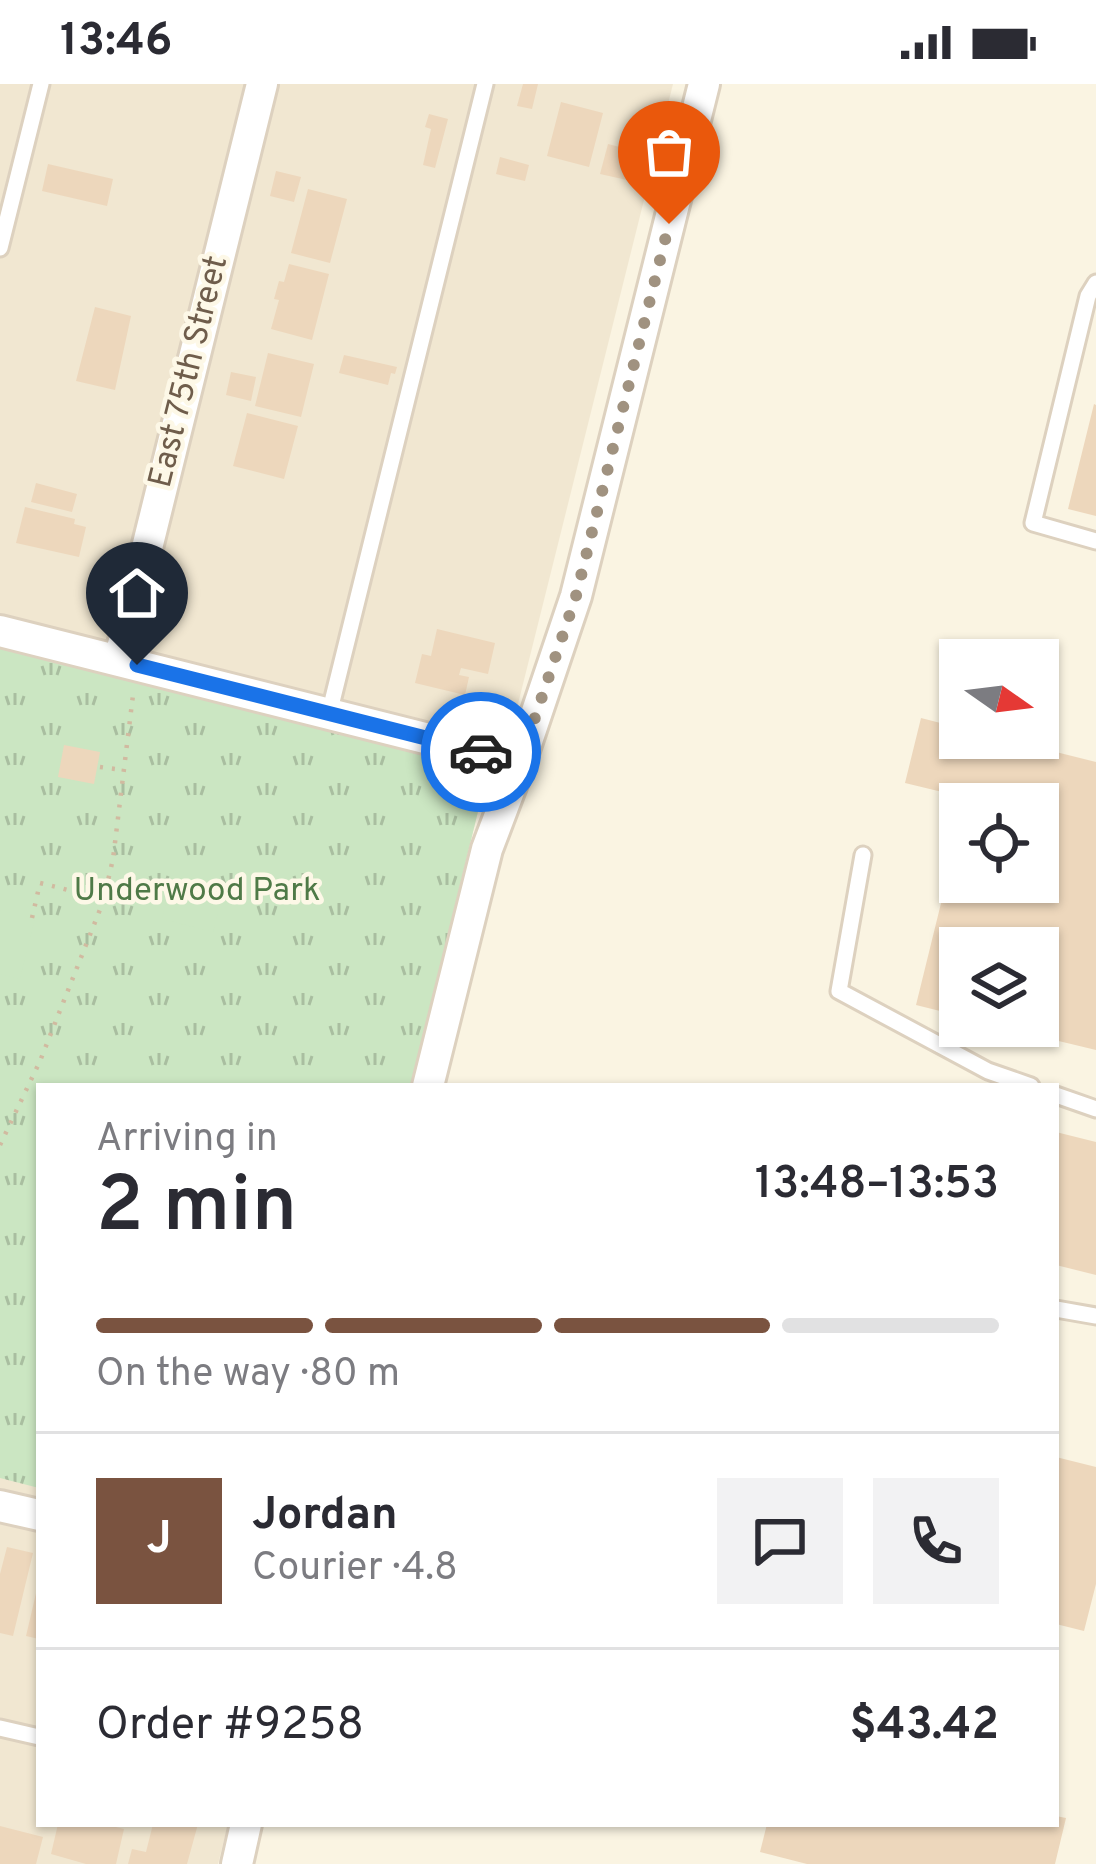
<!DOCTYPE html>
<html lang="en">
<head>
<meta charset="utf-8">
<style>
  :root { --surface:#fff; --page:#f2f2f3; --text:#2b2b33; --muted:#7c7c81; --line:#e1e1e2; --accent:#7a5340 }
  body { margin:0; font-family:Overpass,sans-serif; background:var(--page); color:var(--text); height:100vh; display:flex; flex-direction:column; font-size:45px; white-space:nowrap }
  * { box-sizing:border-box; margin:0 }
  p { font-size:39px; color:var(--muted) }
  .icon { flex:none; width:66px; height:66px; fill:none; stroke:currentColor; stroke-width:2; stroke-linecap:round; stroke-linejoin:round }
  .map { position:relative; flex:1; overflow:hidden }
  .sheet { position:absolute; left:36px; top:999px; width:1023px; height:744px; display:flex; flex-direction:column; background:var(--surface); border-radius:0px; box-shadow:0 3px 9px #0004 }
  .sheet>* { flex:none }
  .needle { width:78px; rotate:104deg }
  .controls { position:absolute; left:939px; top:555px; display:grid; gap:24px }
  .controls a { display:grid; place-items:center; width:120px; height:120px; border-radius:0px; background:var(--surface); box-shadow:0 3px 9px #0004; font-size:60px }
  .pin { position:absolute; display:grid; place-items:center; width:102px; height:102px; color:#fff; margin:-123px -51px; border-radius:50% 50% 50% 0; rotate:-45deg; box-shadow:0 0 12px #0007 }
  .pin .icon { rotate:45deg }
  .courier { position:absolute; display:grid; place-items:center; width:120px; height:120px; margin:-60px; border:9px solid #1a73e8; border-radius:50%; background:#fff; color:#222; box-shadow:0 3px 15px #0007 }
  .headline em { font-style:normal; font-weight:600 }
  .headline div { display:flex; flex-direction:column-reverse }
  .headline { display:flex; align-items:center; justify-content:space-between; height:204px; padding:0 60px }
  h1 { font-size:78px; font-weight:600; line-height:90px }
  .bar { display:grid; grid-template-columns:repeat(4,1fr); gap:18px 12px; align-content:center; height:144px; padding:0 60px }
  .bar i { height:15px; border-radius:9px; background:var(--line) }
  .bar .on { background:var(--accent) }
  .bar p { grid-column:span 4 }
  .line { display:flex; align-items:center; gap:30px; padding:0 60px; border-top:3px solid var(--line) }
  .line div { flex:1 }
  .round { display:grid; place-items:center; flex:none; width:126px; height:126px; border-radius:0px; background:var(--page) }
  .status { display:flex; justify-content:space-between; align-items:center; height:84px; padding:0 60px; background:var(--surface); direction:ltr }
  .status svg { height:33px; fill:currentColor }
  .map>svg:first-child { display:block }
  .residential { fill:#f1e7d1 }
  .park { fill:url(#park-tufts) }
  .garden { fill:#cbe6c2 }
  .building { fill:#edd7bc }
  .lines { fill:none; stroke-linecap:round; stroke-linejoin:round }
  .service-casing { stroke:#ddd1bf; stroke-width:21 }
  .minor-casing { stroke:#ddd1bf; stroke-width:36 }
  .path { stroke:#d1baa0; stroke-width:4.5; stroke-dasharray:3 9; stroke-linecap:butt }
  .service { stroke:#fff; stroke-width:15 }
  .minor { stroke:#fff; stroke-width:30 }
  .done { stroke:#a09280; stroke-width:12; stroke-dasharray:0 21.6 }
  .route { stroke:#1a73e8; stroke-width:15 }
  .labels { text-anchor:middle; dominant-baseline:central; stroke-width:9; stroke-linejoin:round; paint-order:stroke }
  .street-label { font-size:33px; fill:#6f5d4b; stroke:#fdf8e7 }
  .park-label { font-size:33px; fill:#4f7a47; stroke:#fdf8e7 }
</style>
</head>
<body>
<div class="status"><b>13:46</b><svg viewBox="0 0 49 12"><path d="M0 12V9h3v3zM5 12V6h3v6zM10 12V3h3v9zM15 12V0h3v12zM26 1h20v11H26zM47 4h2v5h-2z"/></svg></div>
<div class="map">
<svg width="1096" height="1780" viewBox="0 0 1096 1780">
  <defs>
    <pattern id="park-tufts" width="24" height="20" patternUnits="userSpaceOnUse" patternTransform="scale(3)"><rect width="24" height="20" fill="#cbe6c2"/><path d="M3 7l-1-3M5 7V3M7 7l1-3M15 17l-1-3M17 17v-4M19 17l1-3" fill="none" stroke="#a9bea0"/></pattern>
  </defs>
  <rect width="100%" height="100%" fill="#faf4e2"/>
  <path class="residential" d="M0,0H673L513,640L483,707L411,1002H39V1740H228L218,1780H0Z"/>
  <path class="park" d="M0,559L471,679L480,691L483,707L411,1002H39V1404L0,1394Z"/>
  <path class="garden" d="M174,786L226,799L213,848L162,835Z
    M0,826L35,834L20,895L0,890Z"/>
  <path class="building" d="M523,0H538L532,25L517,22Z
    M561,18L603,29L589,83L547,72Z
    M429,30L448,35L435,84L423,81L431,45L425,43Z
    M608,60L643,69L636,98L600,90Z
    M500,73L529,81L525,97L496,90Z
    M48,80L113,95L107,122L42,107Z
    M276,87L301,93L294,118L270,112Z
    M308,105L347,115L330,179L291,169Z
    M289,180L329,190L312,256L271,245L279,216L274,215L279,197L284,198Z
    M95,223L131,232L115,306L76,297Z
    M268,269L314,280L301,333L255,322Z
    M344,271L397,283L395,290L391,289L388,301L339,289Z
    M231,288L256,293L251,317L226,311Z
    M1094,320L1096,321V432L1068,425Z
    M247,329L298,342L284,395L233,382Z
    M36,399L77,410L72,428L31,418Z
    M25,423L75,435L74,440L86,443L79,473L16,459Z
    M437,545L495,559L488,590L461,584L459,591L469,593L465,611L415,599L422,570L431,572Z
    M921,634L960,644V654H1000L1096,678V966L1005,944L1038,942V864H960V932L916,921L958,750L960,798H1038V720H966L967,714L905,699Z
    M64,661L100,668L94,700L58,693Z
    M1056,1048L1096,1058V1191L1056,1181Z
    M1056,1373L1096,1383V1500L1084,1547L1056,1540Z
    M7,1463L33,1469L13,1552L0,1549V1490Z
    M37,1505H39V1555L26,1552Z
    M1056,1732L1066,1734L1055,1780H807L760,1768L767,1740H1056Z
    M58,1740H104L124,1745L116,1780H86L51,1770Z
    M153,1740H198L187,1780H128L132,1765L146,1768Z
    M0,1742L43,1753L36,1780H0Z"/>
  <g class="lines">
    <g class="service-casing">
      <path id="service" d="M0,164L41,0
        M1096,199L1088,212L1033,439L1096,457
        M329,630L485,0
        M863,771L839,907L988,987L1031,1002
        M1056,1011L1096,1025
        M1056,1225L1096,1232
        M0,1644L39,1653"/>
    </g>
    <g class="minor-casing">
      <path id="minor" d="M0,547L520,678
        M119,577L262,0
        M428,1002L487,765L520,678L576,512L704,0
        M0,1422L39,1431
        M237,1780L246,1740"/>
    </g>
    <path class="path" d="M100,683L123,686
      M32,834L40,799C91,811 116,823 169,808
      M0,1061L40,977L103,818L113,775L133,611"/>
    <use href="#service" class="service"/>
    <use href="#minor" class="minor"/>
  </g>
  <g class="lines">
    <path class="done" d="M481,668L520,678L576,512L669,140"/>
    <path class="route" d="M137,581L481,668"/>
  </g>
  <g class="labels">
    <g class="street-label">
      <text transform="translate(190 288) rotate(-76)">East 75th Street</text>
    </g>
    <g class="park-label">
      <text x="197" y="808">Underwood Park</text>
    </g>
  </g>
</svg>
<div class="controls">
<a><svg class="needle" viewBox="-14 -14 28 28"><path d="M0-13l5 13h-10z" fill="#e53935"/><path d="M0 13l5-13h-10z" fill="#7c7c81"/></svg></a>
<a><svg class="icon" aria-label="locate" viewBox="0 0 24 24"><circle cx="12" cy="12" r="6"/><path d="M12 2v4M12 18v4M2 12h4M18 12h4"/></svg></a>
<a><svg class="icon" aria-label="layers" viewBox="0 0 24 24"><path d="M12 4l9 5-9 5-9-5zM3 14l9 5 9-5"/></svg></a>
</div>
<div class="pin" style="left:669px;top:140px;background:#ea580c"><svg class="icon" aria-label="bag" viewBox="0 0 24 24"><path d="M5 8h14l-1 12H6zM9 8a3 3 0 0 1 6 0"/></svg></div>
<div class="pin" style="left:137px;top:581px;background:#1f2937"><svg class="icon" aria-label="home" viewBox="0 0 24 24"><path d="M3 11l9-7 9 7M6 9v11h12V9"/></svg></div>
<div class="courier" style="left:481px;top:668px"><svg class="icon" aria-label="car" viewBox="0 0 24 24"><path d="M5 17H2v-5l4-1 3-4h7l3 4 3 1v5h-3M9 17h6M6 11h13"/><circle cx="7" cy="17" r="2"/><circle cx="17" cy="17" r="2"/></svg></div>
<section class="sheet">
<div class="headline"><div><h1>2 min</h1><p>Arriving in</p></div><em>13:48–13:53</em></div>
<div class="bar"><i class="on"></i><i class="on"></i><i class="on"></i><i></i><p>On the way · 80 m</p></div>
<div class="line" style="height:216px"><b class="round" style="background:var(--accent);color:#fff">J</b><div><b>Jordan</b><p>Courier · 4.8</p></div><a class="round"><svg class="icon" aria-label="chat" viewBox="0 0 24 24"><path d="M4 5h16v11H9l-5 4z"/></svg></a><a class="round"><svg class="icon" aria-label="phone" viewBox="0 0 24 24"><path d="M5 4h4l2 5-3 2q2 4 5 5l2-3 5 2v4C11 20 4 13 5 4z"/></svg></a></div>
<div class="line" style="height:156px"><div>Order #9258</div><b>$43.42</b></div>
</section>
</div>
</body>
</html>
